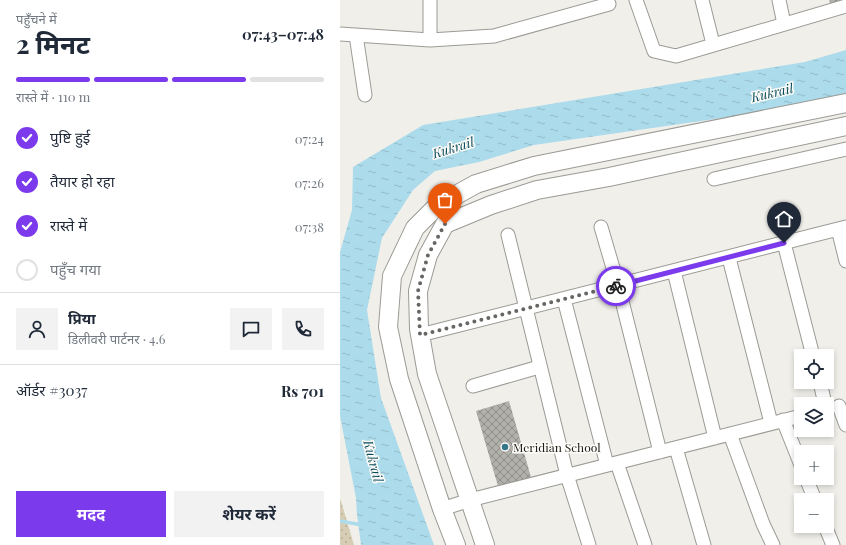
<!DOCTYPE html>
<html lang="hi">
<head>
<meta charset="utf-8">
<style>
  :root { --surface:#fff; --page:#f2f2f3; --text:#1f2937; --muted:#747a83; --line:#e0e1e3; --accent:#7c3aed }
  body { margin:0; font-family:"Playfair Display","Noto Sans Devanagari",serif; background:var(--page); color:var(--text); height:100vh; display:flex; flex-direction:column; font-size:15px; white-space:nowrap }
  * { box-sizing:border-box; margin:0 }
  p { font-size:13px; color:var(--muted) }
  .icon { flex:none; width:22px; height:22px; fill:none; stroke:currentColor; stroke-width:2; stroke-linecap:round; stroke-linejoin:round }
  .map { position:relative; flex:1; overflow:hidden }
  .sheet { display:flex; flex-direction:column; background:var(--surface); width:340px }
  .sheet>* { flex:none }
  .controls { position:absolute; left:454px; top:349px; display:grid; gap:8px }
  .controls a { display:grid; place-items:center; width:40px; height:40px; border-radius:0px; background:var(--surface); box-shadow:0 2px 6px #0003; font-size:20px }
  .pin { position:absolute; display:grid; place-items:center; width:34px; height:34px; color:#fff; margin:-41px -17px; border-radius:50% 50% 50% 0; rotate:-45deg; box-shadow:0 0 4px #0007 }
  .pin .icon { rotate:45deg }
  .courier { position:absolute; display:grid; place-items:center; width:40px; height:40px; margin:-20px; border:3px solid #7c3aed; border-radius:50%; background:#fff; color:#222; box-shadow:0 1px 5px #0007 }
  .overview em { font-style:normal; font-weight:700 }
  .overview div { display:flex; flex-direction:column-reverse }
  .overview { display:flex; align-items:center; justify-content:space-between; height:68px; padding:0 16px }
  h1 { font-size:26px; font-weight:700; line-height:30px }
  .bar { display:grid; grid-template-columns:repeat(4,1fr); gap:6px 4px; align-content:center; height:48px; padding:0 16px }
  .bar i { height:5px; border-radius:3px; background:var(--line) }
  .bar .selected { background:var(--accent) }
  .bar p { grid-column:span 4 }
  .line { display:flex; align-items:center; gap:10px; padding:0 16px; border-top:1px solid var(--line) }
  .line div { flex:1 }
  .round { display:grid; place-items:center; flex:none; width:42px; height:42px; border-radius:0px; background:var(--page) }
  ol { padding:0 16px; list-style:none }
  li { display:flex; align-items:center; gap:12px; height:44px }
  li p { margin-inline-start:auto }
  li .icon { padding:4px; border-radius:50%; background:var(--accent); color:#fff; stroke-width:4 }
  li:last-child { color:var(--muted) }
  li i { width:22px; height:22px; border:2px solid var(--line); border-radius:50% }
  .action { display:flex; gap:8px; margin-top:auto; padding:8px 16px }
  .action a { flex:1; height:46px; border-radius:0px; background:var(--accent); color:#fff; font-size:16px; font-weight:700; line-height:46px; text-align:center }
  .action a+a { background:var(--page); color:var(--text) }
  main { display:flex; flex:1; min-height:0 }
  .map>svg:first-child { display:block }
  .grass { fill:url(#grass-dots) }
  .water { fill:url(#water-ripples) }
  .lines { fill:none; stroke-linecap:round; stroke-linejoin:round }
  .stream { stroke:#acdbeb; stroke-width:3.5 }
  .building { fill:url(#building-cross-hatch) }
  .street-casing { stroke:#9b9a95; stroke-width:15 }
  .secondary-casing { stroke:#9b9a95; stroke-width:20 }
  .street { stroke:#fff; stroke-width:13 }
  .secondary { stroke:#fff; stroke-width:18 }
  .done { stroke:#676663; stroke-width:4; stroke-dasharray:0 7.2 }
  .route { stroke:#7c3aed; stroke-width:5 }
  .poi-dot { fill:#36768a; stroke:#fefcf8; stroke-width:1.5 }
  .labels { text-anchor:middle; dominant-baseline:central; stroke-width:3; stroke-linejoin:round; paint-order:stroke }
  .poi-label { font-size:12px; fill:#1d1c1b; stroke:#fefcf8; text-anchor:start }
  .water-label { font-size:13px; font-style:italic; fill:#074a5b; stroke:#fefcf8 }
</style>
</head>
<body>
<main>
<section class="sheet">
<div class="overview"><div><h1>2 मिनट</h1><p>पहुँचने में</p></div><em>07:43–07:48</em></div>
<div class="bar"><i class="selected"></i><i class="selected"></i><i class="selected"></i><i></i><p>रास्ते में · 110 m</p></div>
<ol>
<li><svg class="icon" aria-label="check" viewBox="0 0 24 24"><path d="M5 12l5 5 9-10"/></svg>पुष्टि हुई<p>07:24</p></li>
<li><svg class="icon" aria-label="check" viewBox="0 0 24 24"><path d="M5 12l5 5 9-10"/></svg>तैयार हो रहा<p>07:26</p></li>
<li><svg class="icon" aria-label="check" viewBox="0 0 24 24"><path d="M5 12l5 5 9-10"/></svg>रास्ते में<p>07:38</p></li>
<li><i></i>पहुँच गया</li>
</ol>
<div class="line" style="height:72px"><a class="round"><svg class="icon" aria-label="person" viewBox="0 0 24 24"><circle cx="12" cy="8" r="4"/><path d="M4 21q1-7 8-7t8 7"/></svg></a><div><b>प्रिया</b><p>डिलीवरी पार्टनर · 4.6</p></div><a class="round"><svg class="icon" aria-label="chat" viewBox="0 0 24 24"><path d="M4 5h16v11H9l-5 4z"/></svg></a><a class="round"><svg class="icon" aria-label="phone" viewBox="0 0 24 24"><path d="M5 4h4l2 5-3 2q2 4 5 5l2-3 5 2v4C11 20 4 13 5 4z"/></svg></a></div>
<div class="line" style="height:52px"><div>ऑर्डर #3037</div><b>Rs 701</b></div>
<div class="action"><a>मदद</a><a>शेयर करें</a></div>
</section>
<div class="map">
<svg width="506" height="545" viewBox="0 0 506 545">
  <defs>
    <pattern id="grass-dots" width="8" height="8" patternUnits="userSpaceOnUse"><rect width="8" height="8" fill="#d7cdb4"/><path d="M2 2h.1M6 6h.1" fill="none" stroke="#b8af9a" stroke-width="1.8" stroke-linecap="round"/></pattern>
    <pattern id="water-ripples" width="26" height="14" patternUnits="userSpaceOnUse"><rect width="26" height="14" fill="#acdbeb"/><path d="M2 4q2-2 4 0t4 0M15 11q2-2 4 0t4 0" fill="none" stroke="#94bbc9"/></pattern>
    <pattern id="building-cross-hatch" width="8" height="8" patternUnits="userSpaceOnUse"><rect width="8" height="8" fill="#b2b0ab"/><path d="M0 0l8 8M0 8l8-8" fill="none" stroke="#908e8a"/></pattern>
  </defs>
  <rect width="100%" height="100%" fill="#f1efea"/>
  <path class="grass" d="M0,499L1,501L14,545H0Z"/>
  <path class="water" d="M506,50V95L465,106L194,145L139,162L95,171L73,190L42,238L27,310L41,398L94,545H21L17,515L16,498L0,416V252L12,210L13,167L83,125L465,62Z"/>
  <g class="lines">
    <path class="stream" d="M0,521L22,525"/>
  </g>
  <path class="building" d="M489,0H506L492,7Z
    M169,401L193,484L160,493L136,411Z"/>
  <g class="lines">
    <g class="street-casing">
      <path id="street" d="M296,0L314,51L336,56L506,6
        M362,0L373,44
        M439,0L444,24
        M0,34L90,40L154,36L269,4
        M16,35L25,95
        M90,40V0
        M374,179L506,149
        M261,227L278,285L320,452
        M498,229L506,261
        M168,235L227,475L249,545
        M444,243L473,356
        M389,258L431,423
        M334,271L375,438
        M224,299L267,465
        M80,335L506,227
        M480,382L485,404
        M133,386L199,367
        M499,406L506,425
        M443,420L461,465
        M390,434L423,524L433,545
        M336,448L364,545
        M277,463L305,545
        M466,478L475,500
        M102,509L130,500L461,416
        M485,526L493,545"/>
    </g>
    <g class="secondary-casing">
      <path id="secondary" d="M116,545L102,509L59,379L48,327L52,276L75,228L98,205L136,184L194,166L506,103
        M145,545L87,374L79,329L78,291L88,255L105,224L151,205L197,190L269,177L506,126"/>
    </g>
    <use href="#street" class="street"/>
    <use href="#secondary" class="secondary"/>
  </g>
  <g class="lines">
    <path class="done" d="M105,224L88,255L78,291L80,335L276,286"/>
    <path class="route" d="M276,286L444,243"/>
  </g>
  <circle class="poi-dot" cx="165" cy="447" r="4"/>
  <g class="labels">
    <g class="poi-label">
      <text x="173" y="447">Meridian School</text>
    </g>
    <g class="water-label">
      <text transform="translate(432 92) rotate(-13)">Kukrail</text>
      <text transform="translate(113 147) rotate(-17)">Kukrail</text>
      <text transform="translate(34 461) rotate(75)">Kukrail</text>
    </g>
  </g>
</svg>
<div class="controls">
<a><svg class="icon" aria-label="locate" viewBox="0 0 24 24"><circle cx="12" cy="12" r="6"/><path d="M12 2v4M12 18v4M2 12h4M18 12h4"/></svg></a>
<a><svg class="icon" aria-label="layers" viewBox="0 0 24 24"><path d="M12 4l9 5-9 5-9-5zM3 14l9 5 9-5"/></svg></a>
<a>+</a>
<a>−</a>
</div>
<div class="pin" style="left:105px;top:224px;background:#ea580c"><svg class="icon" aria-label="bag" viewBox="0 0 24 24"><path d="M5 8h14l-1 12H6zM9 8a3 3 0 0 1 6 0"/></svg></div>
<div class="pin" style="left:444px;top:243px;background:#1f2937"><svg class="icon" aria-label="home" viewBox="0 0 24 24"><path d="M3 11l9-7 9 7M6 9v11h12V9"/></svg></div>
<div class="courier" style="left:276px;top:286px"><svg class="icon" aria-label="bike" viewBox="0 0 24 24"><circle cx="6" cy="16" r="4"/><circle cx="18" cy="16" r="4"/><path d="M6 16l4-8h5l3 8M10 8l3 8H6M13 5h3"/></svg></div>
</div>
</main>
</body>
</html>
